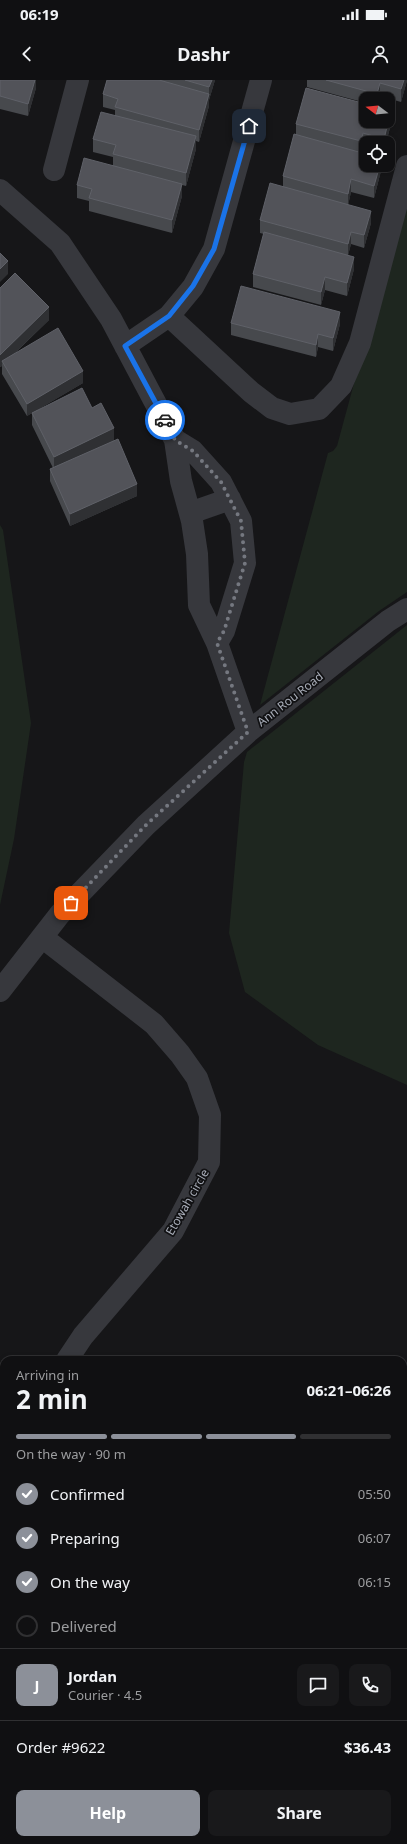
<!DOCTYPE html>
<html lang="en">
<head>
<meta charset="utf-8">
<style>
  :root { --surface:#101012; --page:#19191b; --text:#f1f3f6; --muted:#9c9d9f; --line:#303032; --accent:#8c9099 }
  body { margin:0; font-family:"Noto Sans",sans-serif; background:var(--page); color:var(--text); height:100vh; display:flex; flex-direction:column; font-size:15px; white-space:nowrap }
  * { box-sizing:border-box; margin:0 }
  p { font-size:13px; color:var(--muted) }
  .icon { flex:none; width:22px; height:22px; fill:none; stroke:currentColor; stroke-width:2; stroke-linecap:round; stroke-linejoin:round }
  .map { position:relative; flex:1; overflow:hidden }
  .panel { position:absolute; left:0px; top:1276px; width:407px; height:488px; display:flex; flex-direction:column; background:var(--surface); border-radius:12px 12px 0 0; box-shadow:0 2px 6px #0003,0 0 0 1px var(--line) }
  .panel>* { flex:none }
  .needle { width:26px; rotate:286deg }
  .tools { position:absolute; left:359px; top:12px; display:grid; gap:8px }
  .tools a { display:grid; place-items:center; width:36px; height:36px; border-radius:8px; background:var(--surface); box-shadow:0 2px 6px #0003,0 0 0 1px var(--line); font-size:20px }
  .pin { position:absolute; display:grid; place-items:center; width:34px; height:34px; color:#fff; margin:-17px; border-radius:8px; box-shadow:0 2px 6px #0006 }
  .courier { position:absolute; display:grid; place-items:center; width:40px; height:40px; margin:-20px; border:3px solid #1a73e8; border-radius:50%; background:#fff; color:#222; box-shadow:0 1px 5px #0007 }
  .head em { font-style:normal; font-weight:700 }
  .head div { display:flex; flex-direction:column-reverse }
  .head { display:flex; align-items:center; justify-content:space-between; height:68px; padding:0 16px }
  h1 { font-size:26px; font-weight:700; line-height:30px }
  .bar { display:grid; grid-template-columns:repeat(4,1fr); gap:6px 4px; align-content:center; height:48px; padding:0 16px }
  .bar i { height:5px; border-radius:3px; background:var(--line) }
  .bar .selected { background:var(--accent) }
  .bar p { grid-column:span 4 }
  .line { display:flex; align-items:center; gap:10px; padding:0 16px; border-top:1px solid var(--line) }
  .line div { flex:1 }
  .round { display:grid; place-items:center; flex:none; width:42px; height:42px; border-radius:8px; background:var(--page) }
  ol { padding:0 16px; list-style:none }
  li { display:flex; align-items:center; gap:12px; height:44px }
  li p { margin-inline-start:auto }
  li .icon { padding:4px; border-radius:50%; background:var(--accent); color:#fff; stroke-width:4 }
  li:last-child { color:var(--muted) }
  li i { width:22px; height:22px; border:2px solid var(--line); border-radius:50% }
  .primary-button { display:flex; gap:8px; margin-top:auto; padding:8px 16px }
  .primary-button a { flex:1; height:46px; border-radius:8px; background:var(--accent); color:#fff; font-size:16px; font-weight:700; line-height:46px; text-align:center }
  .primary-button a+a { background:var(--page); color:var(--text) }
  .status { display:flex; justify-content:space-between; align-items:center; height:28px; padding:0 20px; background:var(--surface); direction:ltr }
  .status svg { height:11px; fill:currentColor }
  header { display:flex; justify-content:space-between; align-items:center; height:52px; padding:0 16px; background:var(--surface); font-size:18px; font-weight:700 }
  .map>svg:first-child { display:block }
  .green { fill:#1e261f }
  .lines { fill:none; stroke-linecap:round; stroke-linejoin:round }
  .minor { stroke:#37383d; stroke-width:22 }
  .wall { fill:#47494d }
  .shaded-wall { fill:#2f3033 }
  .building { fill:#525359; stroke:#5f6168 }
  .done { stroke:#757880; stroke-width:4; stroke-dasharray:0 7.2 }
  .route { stroke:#1a73e8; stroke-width:5 }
  .labels { text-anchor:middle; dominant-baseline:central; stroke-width:3.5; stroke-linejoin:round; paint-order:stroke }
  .street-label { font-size:12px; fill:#a8adb8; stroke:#111113 }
</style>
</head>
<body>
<div class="status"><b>06:19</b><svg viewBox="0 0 49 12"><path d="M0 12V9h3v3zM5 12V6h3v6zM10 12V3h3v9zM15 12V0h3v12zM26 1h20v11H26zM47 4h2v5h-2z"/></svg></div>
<header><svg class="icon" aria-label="back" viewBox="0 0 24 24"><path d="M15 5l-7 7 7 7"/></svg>Dashr<svg class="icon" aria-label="person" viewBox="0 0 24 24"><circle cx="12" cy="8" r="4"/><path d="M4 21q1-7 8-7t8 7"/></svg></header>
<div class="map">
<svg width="407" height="1764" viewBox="0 0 407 1764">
  <rect width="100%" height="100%" fill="#161618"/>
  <path class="green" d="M407,108V512L379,531L260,625L328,373L333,371L337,366Z
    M0,445L3,450L31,643L14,759L0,825Z
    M407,545V1005L318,965L245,912L229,853L244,682L247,672Z"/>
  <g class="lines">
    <path class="minor" d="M54,90L78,0
      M0,110L60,163L111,239L175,360L181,401L192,441L197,474L199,525L217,563L248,652
      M169,236L251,312L272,328L290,334L319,329L341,306L360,263L407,86
      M125,266L169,236L193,207L214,169L261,0
      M175,360L193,371L221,402L241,441L245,483L224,551L217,563
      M190,433L230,419
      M42,857L154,944L180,974L197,998L210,1035L209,1082L173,1151L83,1256L67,1280
      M0,911L60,834L146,745L248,652L388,541L407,529
      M0,1584L4,1583
      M197,1760V1764"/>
  </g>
  <path class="wall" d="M0,0H36V8L28,36L0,29Z
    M107,0H215L209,20V26L199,62L196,61V69L186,106L182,105V116L172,153L89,131V121L77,118V105L113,85V77L93,72V59L115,36V30L103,27V14Z
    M307,0H407L401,22L380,16L379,19H366V23L307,7Z
    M296,44H391L386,63H366V67L363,66L361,73L381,85V91L374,118L351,112L348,125L371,143L364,168L351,164L348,175L354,189L347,216L325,210L321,225L253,207V194L264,154L260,153V140L283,107V96L296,55Z
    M0,208L49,240L14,274L83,303L37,330L92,328L114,360L137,416L70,446L50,401V389L53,388L32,345V333L27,336L2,294V286L0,287Z
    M231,243L340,244L333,271L318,267L316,277L231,255Z"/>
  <path class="shaded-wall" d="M35,0H36V8L28,36V24Z
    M212,0H215L209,20V7Z
    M404,0H407V1L401,22V9Z
    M380,3V16L379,19H377V14Z
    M209,14V26L199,62V50Z
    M391,31V44L386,63H384V59Z
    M363,53V66L361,74V61Z
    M196,56V69L186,106V93Z
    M380,85H381V91L374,118V106Z
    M351,99V112L348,126V114Z
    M182,104V116L172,153V140Z
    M371,131V143L364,168V155Z
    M351,152V164L348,176V164Z
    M354,177V189L347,216V203Z
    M8,181V194L0,202V189Z
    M325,197V210L321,225V212Z
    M49,227V240L3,284L2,281V286L0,287V275Z
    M340,232V244L333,271V258Z
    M318,254V267L316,277V265Z
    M83,291V303L27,336V324Z
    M114,348V361L54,390V377Z
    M137,404V416L70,446V434Z"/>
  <path class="building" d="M0,0H35L28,24L0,16Z
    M107,0H159L209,14L199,50L115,27L118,19L103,14Z
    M185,0H212L209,7Z
    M326,0H404L401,9L380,3L377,14Z
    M306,8L366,24V41H388V30L391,31L384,59L363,53L361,61L296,44Z
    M101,32L196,56L186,93L113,74L116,65L93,59Z
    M294,54L366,74V85H380L374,106L351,99L348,114L283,96Z
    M84,78L182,104L172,140L89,118L92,109L77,105Z
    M270,103L371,131L364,155L351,152L348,164L260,140Z
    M264,152L354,177L347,203L325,197L321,212L253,194Z
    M0,173L8,181L0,189Z
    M15,193L49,227L0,275V208Z
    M241,206L340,232L333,258L318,254L316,265L231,243Z
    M58,248L83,291L27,324L2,281Z
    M82,308L92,328L101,323L114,348L54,377L32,333Z
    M118,359L137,404L70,434L50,389Z"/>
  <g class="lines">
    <path class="done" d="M71,823L146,745L248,652L217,563L224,551L245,483L241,441L221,402L193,371L175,360L165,340"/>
    <path class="route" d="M165,340L125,266L169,236L193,206L214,169L249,46"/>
  </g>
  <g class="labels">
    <g class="street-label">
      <text transform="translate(290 619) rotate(-38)">Ann Rou Road</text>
      <text transform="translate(187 1122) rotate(-60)">Etowah circle</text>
    </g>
  </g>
</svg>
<div class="tools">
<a><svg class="needle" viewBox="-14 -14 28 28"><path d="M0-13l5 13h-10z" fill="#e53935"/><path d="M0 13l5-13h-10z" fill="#9c9d9f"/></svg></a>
<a><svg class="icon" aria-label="locate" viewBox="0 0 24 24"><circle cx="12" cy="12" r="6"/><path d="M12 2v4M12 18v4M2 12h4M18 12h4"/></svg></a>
</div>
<div class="pin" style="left:71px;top:823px;background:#ea580c"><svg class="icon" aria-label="bag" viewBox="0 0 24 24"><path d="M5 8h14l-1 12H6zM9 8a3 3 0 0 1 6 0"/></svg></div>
<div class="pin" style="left:249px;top:46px;background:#1f2937"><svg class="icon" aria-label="home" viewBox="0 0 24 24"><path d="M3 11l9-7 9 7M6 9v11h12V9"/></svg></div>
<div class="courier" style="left:165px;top:340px"><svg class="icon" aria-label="car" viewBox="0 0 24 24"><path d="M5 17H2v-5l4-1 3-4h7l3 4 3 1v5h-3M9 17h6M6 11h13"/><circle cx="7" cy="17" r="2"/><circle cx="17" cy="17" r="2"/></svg></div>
<section class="panel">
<div class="head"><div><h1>2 min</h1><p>Arriving in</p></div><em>06:21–06:26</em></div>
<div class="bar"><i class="selected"></i><i class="selected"></i><i class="selected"></i><i></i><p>On the way · 90 m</p></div>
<ol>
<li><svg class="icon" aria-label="check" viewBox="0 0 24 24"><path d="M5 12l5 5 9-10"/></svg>Confirmed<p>05:50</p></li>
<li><svg class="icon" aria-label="check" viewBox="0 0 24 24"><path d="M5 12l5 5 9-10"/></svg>Preparing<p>06:07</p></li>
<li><svg class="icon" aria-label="check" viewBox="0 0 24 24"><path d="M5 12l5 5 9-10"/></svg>On the way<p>06:15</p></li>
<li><i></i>Delivered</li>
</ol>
<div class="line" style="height:72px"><b class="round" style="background:var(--accent);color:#fff">J</b><div><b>Jordan</b><p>Courier · 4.5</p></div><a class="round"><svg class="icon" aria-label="chat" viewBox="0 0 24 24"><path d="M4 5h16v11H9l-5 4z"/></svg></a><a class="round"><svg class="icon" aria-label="phone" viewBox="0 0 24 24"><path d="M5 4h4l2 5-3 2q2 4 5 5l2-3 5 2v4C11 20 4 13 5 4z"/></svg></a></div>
<div class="line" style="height:52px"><div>Order #9622</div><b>$36.43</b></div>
<div class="primary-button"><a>Help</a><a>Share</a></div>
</section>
</div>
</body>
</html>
